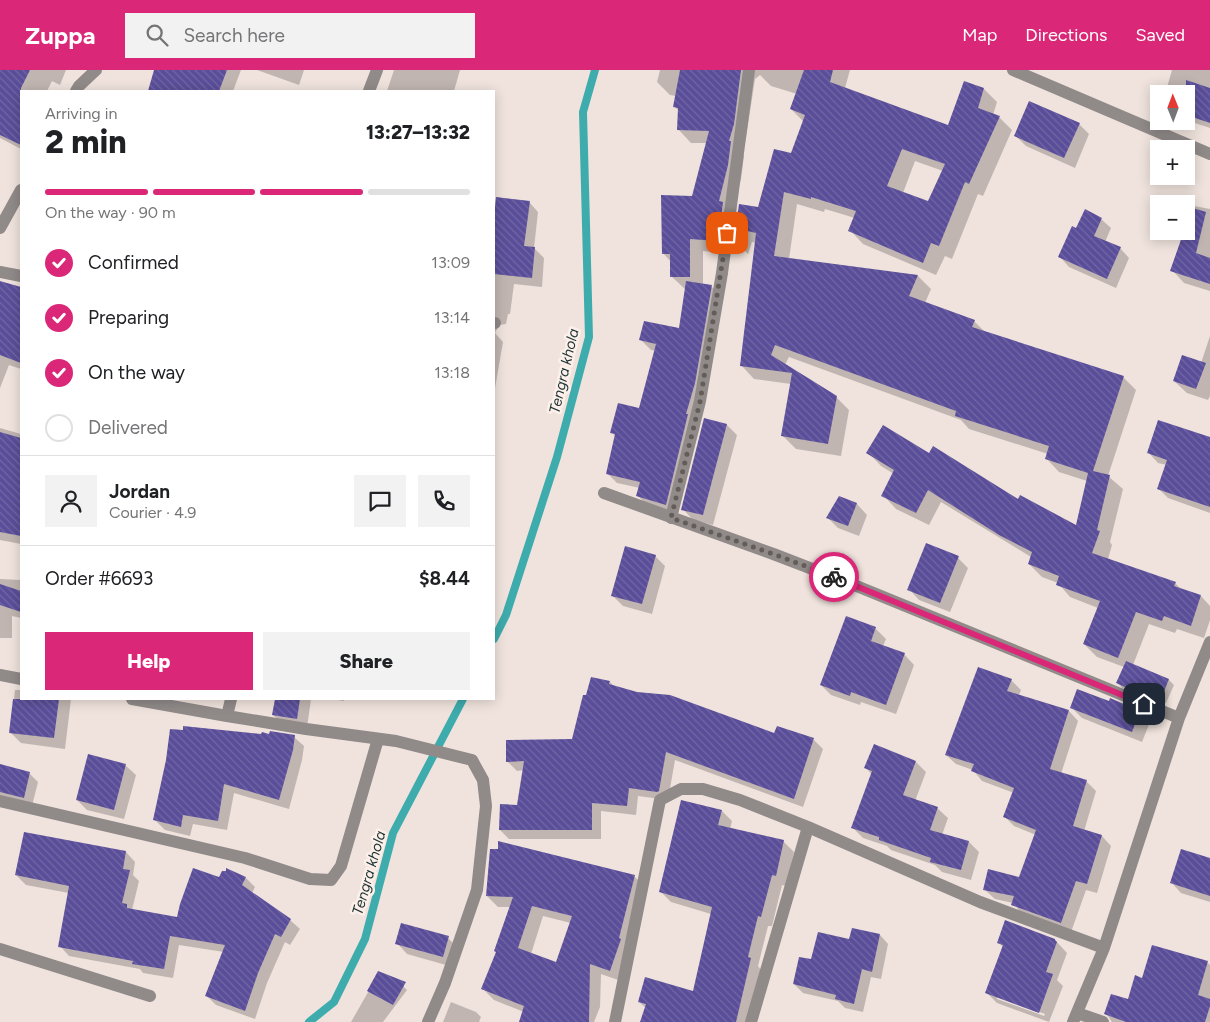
<!DOCTYPE html>
<html lang="en">
<head>
<meta charset="utf-8">
<style>
  :root { --surface:#fff; --page:#f2f2f2; --text:#202124; --muted:#757577; --line:#e0e0e0; --accent:#db2777 }
  body { margin:0; font-family:Figtree,sans-serif; background:var(--page); color:var(--text); height:100vh; display:flex; flex-direction:column; font-size:19px; white-space:nowrap }
  * { box-sizing:border-box; margin:0 }
  p { font-size:16px; color:var(--muted) }
  .icon { flex:none; width:28px; height:28px; fill:none; stroke:currentColor; stroke-width:2; stroke-linecap:round; stroke-linejoin:round }
  .map { position:relative; flex:1; overflow:hidden }
  .sheet { position:absolute; left:20px; top:20px; width:475px; height:610px; display:flex; flex-direction:column; background:var(--surface); border-radius:0px; box-shadow:0 2px 12px #0003 }
  .sheet>* { flex:none }
  .needle { width:32px; rotate:359deg }
  .buttons { position:absolute; left:1150px; top:15px; display:grid; gap:10px }
  .buttons a { display:grid; place-items:center; width:45px; height:45px; border-radius:0px; background:var(--surface); box-shadow:0 2px 12px #0003; font-size:25px }
  .pin { position:absolute; display:grid; place-items:center; width:42px; height:42px; color:#fff; margin:-21px; border-radius:10px; box-shadow:0 2px 8px #0006 }
  .courier { position:absolute; display:grid; place-items:center; width:50px; height:50px; margin:-25px; border:4px solid #db2777; border-radius:50%; background:#fff; color:#222; box-shadow:0 1px 6px #0007 }
  .overview em { font-style:normal; font-weight:800 }
  .overview div { display:flex; flex-direction:column-reverse }
  .overview { display:flex; align-items:center; justify-content:space-between; height:85px; padding:0 25px }
  h1 { font-size:32px; font-weight:800; line-height:38px }
  .bar { display:grid; grid-template-columns:repeat(4,1fr); gap:8px 5px; align-content:center; height:60px; padding:0 25px }
  .bar i { height:6px; border-radius:4px; background:var(--line) }
  .bar .active { background:var(--accent) }
  .bar p { grid-column:span 4 }
  .line { display:flex; align-items:center; gap:12px; padding:0 25px; border-top:1px solid var(--line) }
  .line div { flex:1 }
  .round { display:grid; place-items:center; flex:none; width:52px; height:52px; border-radius:0px; background:var(--page) }
  ol { padding:0 25px; list-style:none }
  li { display:flex; align-items:center; gap:15px; height:55px }
  li p { margin-inline-start:auto }
  li .icon { padding:5px; border-radius:50%; background:var(--accent); color:#fff; stroke-width:4 }
  li:last-child { color:var(--muted) }
  li i { width:28px; height:28px; border:2px solid var(--line); border-radius:50% }
  .cta { display:flex; gap:10px; margin-top:auto; padding:10px 25px }
  .cta a { flex:1; height:58px; border-radius:0px; background:var(--accent); color:#fff; font-size:20px; font-weight:800; line-height:58px; text-align:center }
  .cta a+a { background:var(--page); color:var(--text) }
  header { display:flex; align-items:center; gap:30px; box-sizing:border-box; height:70px; padding:0 25px; background:var(--accent); color:#fff }
  header strong { font-size:24px }
  nav { display:flex; gap:28px; margin-inline-start:auto; font-size:18px }
  .search { width:350px; height:45px; background:var(--page); display:flex; align-items:center; gap:12px; box-sizing:border-box; padding:0 18px; border-radius:0px; color:var(--muted); font-size:19px }
  .map>svg:first-child { display:block }
  .shadow { fill:#0003; fill-rule:evenodd }
  .lines { fill:none; stroke-linecap:round; stroke-linejoin:round }
  .stream { stroke:#3eabac; stroke-width:8 }
  .building { fill:url(#building-back-hatch); fill-rule:evenodd }
  .minor { stroke:#908a89; stroke-width:12 }
  .done { stroke:#645c59; stroke-width:5; stroke-dasharray:0 9 }
  .route { stroke:#db2777; stroke-width:6 }
  .labels { text-anchor:middle; dominant-baseline:central; stroke-width:5; stroke-linejoin:round; paint-order:stroke }
  .water-label { font-size:15px; font-style:italic; fill:#1b3333; stroke:#fdf0ea }
</style>
</head>
<body>
<header>
<strong>Zuppa</strong>
<div class="search"><svg class="icon" aria-label="search" viewBox="0 0 24 24"><circle cx="10" cy="10" r="6"/><path d="M15 15l6 6"/></svg>Search here</div>
<nav><a>Map</a><a>Directions</a><a>Saved</a></nav>
</header>
<div class="map">
<svg width="1210" height="952" viewBox="0 0 1210 952">
  <defs>
    <pattern id="building-back-hatch" width="6" height="6" patternUnits="userSpaceOnUse" patternTransform="scale(1.25)"><rect width="6" height="6" fill="#5a4e9b"/><path d="M-1 5l2 2M0 0l6 6M5-1l2 2" fill="none" stroke="#7268a2"/></pattern>
  </defs>
  <rect width="100%" height="100%" fill="#f0e3dd"/>
  <path class="shadow" d="M0,0H66L60,15L52,11L47,21H21V79L0,68Z
    M171,0H241L233,21H163Z
    M257,0H304L299,15Z
    M394,0H460L454,21H387Z
    M660,0H850L845,18L949,56L984,19L997,32L993,45L999,47L1012,60L983,126L978,124L952,189L945,186L936,205L863,174L850,160L855,148L825,139L824,142L797,134L789,189L918,206L931,219L925,233L974,251L987,264L1123,307L1136,320L1108,406L1123,419L1110,472L1112,475L1108,489L1175,513L1182,520L1201,526L1210,536V550L1204,568L1177,559L1175,563L1149,554L1133,595L1169,610L1174,615L1166,633L1152,628L1151,630L1122,618L1118,613L1124,597L1097,587L1084,574L1098,538L1070,527L1058,513L1042,507L1029,494L1031,487L941,432L929,455L896,439L883,425L894,404L881,396L868,382L929,385L1019,430L1076,457L1087,411L1059,402L1046,388L1048,384L969,359L961,350L789,287L785,295L836,327L849,340L841,386L796,379L782,365L791,314L754,309L741,295L756,173L752,172L748,184L736,172L740,135L759,138L792,85L804,52L791,39L797,24L771,16L760,5L755,9L746,68L742,84L744,86L741,109L732,142L736,146L731,184L703,181V215L711,216L721,226L676,444L648,436L638,426L640,418L617,413L607,403L615,366L612,362L639,339L656,281L651,280L641,270L680,260L686,220L671,206V192L663,183L693,127L707,73H691L678,59L679,41L674,36L676,26L670,25L657,12ZM915,91L943,101L928,133L903,123Z
    M1172,0H1210V58L1186,50V24H1165Z
    M1079,54L1089,64L1075,98L1026,76L1016,66Z
    M497,128L529,132L538,142L534,178L544,188L542,217L514,214L510,244H508L506,254L499,255L495,263L503,272L494,324V156Z
    M1189,135L1210,139V221L1184,213L1172,200L1179,181L1183,161H1186V146Z
    M1101,149L1111,158L1105,172L1120,178L1129,188L1116,218L1069,197L1060,187L1076,159Z
    M0,212L21,219V299L9,295L0,318Z
    M1210,266V326L1208,330L1187,323L1174,311L1201,293Z
    M727,355L737,365L713,455L693,450L683,439Z
    M0,358L21,364V474L0,470Z
    M1210,368V443L1168,428L1158,418L1167,395L1158,393L1149,383Z
    M840,428L857,434L867,445L859,466L838,458L828,448Z
    M655,486L665,496L652,544L623,536L612,525Z
    M958,488L968,498L950,542L919,530L909,519Z
    M0,509L21,510V548L12,546V568H0Z
    M875,558L886,569L883,576L904,584L914,595L896,644L861,632L860,635L831,625L821,615Z
    M1011,610L1021,620L1019,625L1069,641L1078,651L1061,704L1086,711L1096,721L1084,761L1102,766L1111,776L1097,823L1086,820L1071,862L1022,844L1013,833L995,829L985,820L1020,808L1036,765L1014,756L1004,746L1014,723L982,711L973,700L956,694L946,685Z
    M610,612L615,617L775,664L813,669L823,679L803,737L675,690L668,730L638,726L636,745L601,741V769H509L500,760L518,736L524,700L517,701L507,691L573,670Z
    M15,620H21V629H71L65,679L21,673L10,662Z
    M276,629H311L307,658L283,654L273,645Z
    M332,629H344V631Z
    M1072,638L1140,642L1150,652L1142,672L1082,648Z
    M184,662L294,667L304,676L302,690L289,739L234,723L227,760L193,754L190,766L165,760L155,750Z
    M916,692L926,702L915,731L937,738L948,748L942,765L969,772L979,782L971,810L942,802L935,795L891,780L887,776L863,768L852,757L872,705L866,698Z
    M125,695L136,705L124,749L87,740L77,730Z
    M0,696L29,703L38,712L32,736L0,728Z
    M722,741L732,751L730,759L783,771L794,782L786,816L782,815L772,856H768L758,896L761,900L749,952H642L646,938L639,932L694,922L711,844L671,832L661,822Z
    M126,782L135,792L133,805L139,811L132,840L178,848L220,809L246,808L255,817L252,823L290,850L300,859L290,875L285,872L267,913L255,949L216,935L207,926L224,882L179,875L173,908L143,903L140,899L69,886L60,876L69,823L26,815L16,805Z
    M1210,790V832L1181,823L1171,812Z
    M634,806L645,817L621,911L601,904L600,937L594,952H520L524,942L494,930L483,919L497,882L511,837H498L487,826ZM543,846L571,853L557,894L531,884Z
    M880,865L888,874L881,909L871,907L863,942L845,938L838,931L803,923L794,914L812,891L850,871Z
    M448,868L458,878L453,897L407,884L397,873Z
    M1055,870L1067,883L1057,910L1063,916L1049,952L997,933L987,923L1004,878L998,872ZM997,926L1045,944L1044,946L997,929Z
    M1207,892L1210,895V952H1112L1106,943L1129,931L1143,909Z
    M379,903L397,910L407,920L383,952H351Z
    M451,932L476,942L481,947L479,952H443Z"/>
  <g class="lines">
    <path class="stream" d="M494,569L506,545L557,387L589,267L583,42L595,0
      M309,952L334,932L365,869L393,763L463,629"/>
  </g>
  <path class="building" d="M0,0H30L21,18V75L0,65Z
    M154,0H227L219,21H148Z
    M680,0H741L734,54L729,71H731L728,95L719,131L723,132L718,171L690,169V207H670V184H662L661,125L692,126L709,61L677,60L678,38L673,37Z
    M804,0H833L830,12L948,55L964,11L984,18L978,38L1000,46L969,114L965,112L939,176L931,173L923,193L848,161L856,141L811,127V129L784,122L774,186L918,205L909,226L975,250L972,257L1124,306L1093,401L1110,405L1097,460L1100,461L1092,483L1176,512L1174,516L1201,525L1191,556L1164,546L1162,551L1136,542L1118,588L1083,574L1100,531L1056,515L1059,506L1028,494L1032,482L999,465L928,420L916,443L881,426L894,400L866,383L883,355L929,383L933,376L1018,429L1020,425L1076,455L1088,403L1045,389L1049,376L955,346L956,341L775,275L771,285L837,326L828,374L781,366L792,303L740,296L756,163L739,159L734,173L739,134L758,137L774,79L791,83L805,45L790,39ZM902,79L945,94L928,131L887,116Z
    M1186,10L1210,18V53L1186,45Z
    M1029,31L1080,53L1064,88L1014,66Z
    M496,127L530,131L524,176L535,177L532,208L494,204V146Z
    M1193,138L1206,142L1196,183L1210,188V214L1170,201L1184,161H1186V156Z
    M1085,139L1102,148L1094,166L1121,177L1107,209L1058,187L1072,156L1076,158Z
    M0,211L21,217V293L0,285Z
    M686,211L712,215L695,313L686,344H688L666,435L636,426L640,412L606,404L615,364L610,363L618,333L639,338L656,274L639,270L644,251L679,258Z
    M1182,285L1206,293L1196,319L1173,311Z
    M704,348L727,354L703,445L681,440Z
    M1158,350L1210,367V437L1157,419L1167,390L1147,383Z
    M0,362L21,368V466L0,462Z
    M839,426L857,433L848,456L826,448Z
    M926,473L959,486L940,533L907,520Z
    M625,476L656,485L642,534L611,526Z
    M0,514L21,521V542L0,535Z
    M846,546L876,557L871,571L905,583L886,635L851,622L850,626L820,615Z
    M1126,591L1169,609L1161,629L1147,624L1146,626L1116,613Z
    M978,597L1012,609L1007,621L1069,640L1050,699L1087,710L1073,756L1102,765L1087,814L1076,811L1061,853L1011,835L1014,826L983,820L988,799L1019,807L1036,760L1003,747L1014,718L971,701L974,694L945,685Z
    M591,607L610,611L609,614L637,622L670,625L774,663L777,656L814,668L794,729L666,682L659,721L657,722L629,718L627,736L592,733V760H499L500,734L517,735L524,691L506,692V670L572,669L583,625H586Z
    M1077,619L1109,631L1110,628L1140,641L1132,662L1070,638Z
    M13,629H59L54,668L9,663Z
    M275,629H300L297,649L272,645Z
    M183,656L261,664L262,662L269,664L270,661L295,665L293,680L279,730L224,714L218,751L183,745L181,757L153,750L166,690L170,659L183,660Z
    M874,674L916,691L903,725L938,737L930,760L969,771L961,800L930,792L931,788L879,770V767L851,758L872,701L864,698Z
    M88,684L126,694L114,740L76,730Z
    M0,694L30,702L24,728L0,722Z
    M681,730L722,740L718,755L784,770L776,806L772,805L761,847L758,846L748,887L751,888L736,952H640L646,934L638,932L645,907L693,921L712,837L659,822Z
    M24,762L126,781L123,799L130,800L122,833L127,834V838L177,847L180,834L193,798L219,807L222,801H226V798L246,807L242,815L291,849L281,867L275,864L258,903L245,941L205,926L225,875L170,866L164,899L132,894L133,891L58,877L69,816L15,805Z
    M498,771L635,805L619,868L621,869L610,901L590,894L589,952H519L524,936L481,919L496,882L494,881L513,827L486,826L490,779H498ZM532,836L572,846L556,892L518,878Z
    M1181,779L1210,788V826L1170,813Z
    M1005,850L1055,869V870L1057,872L1046,902L1053,904L1039,943L985,923L1003,875L997,873Z
    M401,853L449,866L443,887L395,874Z
    M852,858L880,864L872,902L862,899L854,934L835,929L836,925L793,914L799,887L811,889L818,862L849,869Z
    M1152,875L1208,891L1198,925L1210,929V936L1205,952H1126L1104,944L1111,924L1128,929L1135,905L1142,908Z
    M378,901L406,912L393,935L367,921Z"/>
  <g class="lines">
    <path class="minor" d="M1013,0L1210,84
      M76,21L79,16L96,0
      M369,21L377,0
      M0,158L21,120
      M0,202L21,206
      M494,253H495
      M604,423L776,485L859,517L1179,648
      M671,448L700,331L722,203L749,0
      M0,605L21,609
      M132,629L227,646L231,629
      M227,646L306,659L396,671L472,690L483,710L486,736L477,820L445,913L428,952
      M0,731L245,788L310,809L331,810L341,796L378,669
      M0,879L150,926
      M1077,943L1103,952
      M615,952L660,730L681,719H703L740,730L808,757L980,832L1104,878
      M751,952L808,757
      M1073,952L1104,878L1179,648L1210,572"/>
  </g>
  <g class="lines">
    <path class="done" d="M727,163L700,332L671,448L776,485L834,507"/>
    <path class="route" d="M834,507L1144,634"/>
  </g>
  <g class="labels">
    <g class="water-label">
      <text transform="translate(564 301) rotate(-77)">Tengra khola</text>
      <text transform="translate(369 803) rotate(-74)">Tengra khola</text>
    </g>
  </g>
</svg>
<div class="buttons">
<a><svg class="needle" viewBox="-14 -14 28 28"><path d="M0-13l5 13h-10z" fill="#e53935"/><path d="M0 13l5-13h-10z" fill="#757577"/></svg></a>
<a>+</a>
<a>−</a>
</div>
<div class="pin" style="left:727px;top:163px;background:#ea580c"><svg class="icon" aria-label="bag" viewBox="0 0 24 24"><path d="M5 8h14l-1 12H6zM9 8a3 3 0 0 1 6 0"/></svg></div>
<div class="pin" style="left:1144px;top:634px;background:#1f2937"><svg class="icon" aria-label="home" viewBox="0 0 24 24"><path d="M3 11l9-7 9 7M6 9v11h12V9"/></svg></div>
<div class="courier" style="left:834px;top:507px"><svg class="icon" aria-label="bike" viewBox="0 0 24 24"><circle cx="6" cy="16" r="4"/><circle cx="18" cy="16" r="4"/><path d="M6 16l4-8h5l3 8M10 8l3 8H6M13 5h3"/></svg></div>
<section class="sheet">
<div class="overview"><div><h1>2 min</h1><p>Arriving in</p></div><em>13:27–13:32</em></div>
<div class="bar"><i class="active"></i><i class="active"></i><i class="active"></i><i></i><p>On the way · 90 m</p></div>
<ol>
<li><svg class="icon" aria-label="check" viewBox="0 0 24 24"><path d="M5 12l5 5 9-10"/></svg>Confirmed<p>13:09</p></li>
<li><svg class="icon" aria-label="check" viewBox="0 0 24 24"><path d="M5 12l5 5 9-10"/></svg>Preparing<p>13:14</p></li>
<li><svg class="icon" aria-label="check" viewBox="0 0 24 24"><path d="M5 12l5 5 9-10"/></svg>On the way<p>13:18</p></li>
<li><i></i>Delivered</li>
</ol>
<div class="line" style="height:90px"><a class="round"><svg class="icon" aria-label="person" viewBox="0 0 24 24"><circle cx="12" cy="8" r="4"/><path d="M4 21q1-7 8-7t8 7"/></svg></a><div><b>Jordan</b><p>Courier · 4.9</p></div><a class="round"><svg class="icon" aria-label="chat" viewBox="0 0 24 24"><path d="M4 5h16v11H9l-5 4z"/></svg></a><a class="round"><svg class="icon" aria-label="phone" viewBox="0 0 24 24"><path d="M5 4h4l2 5-3 2q2 4 5 5l2-3 5 2v4C11 20 4 13 5 4z"/></svg></a></div>
<div class="line" style="height:65px"><div>Order #6693</div><b>$8.44</b></div>
<div class="cta"><a>Help</a><a>Share</a></div>
</section>
</div>
</body>
</html>
